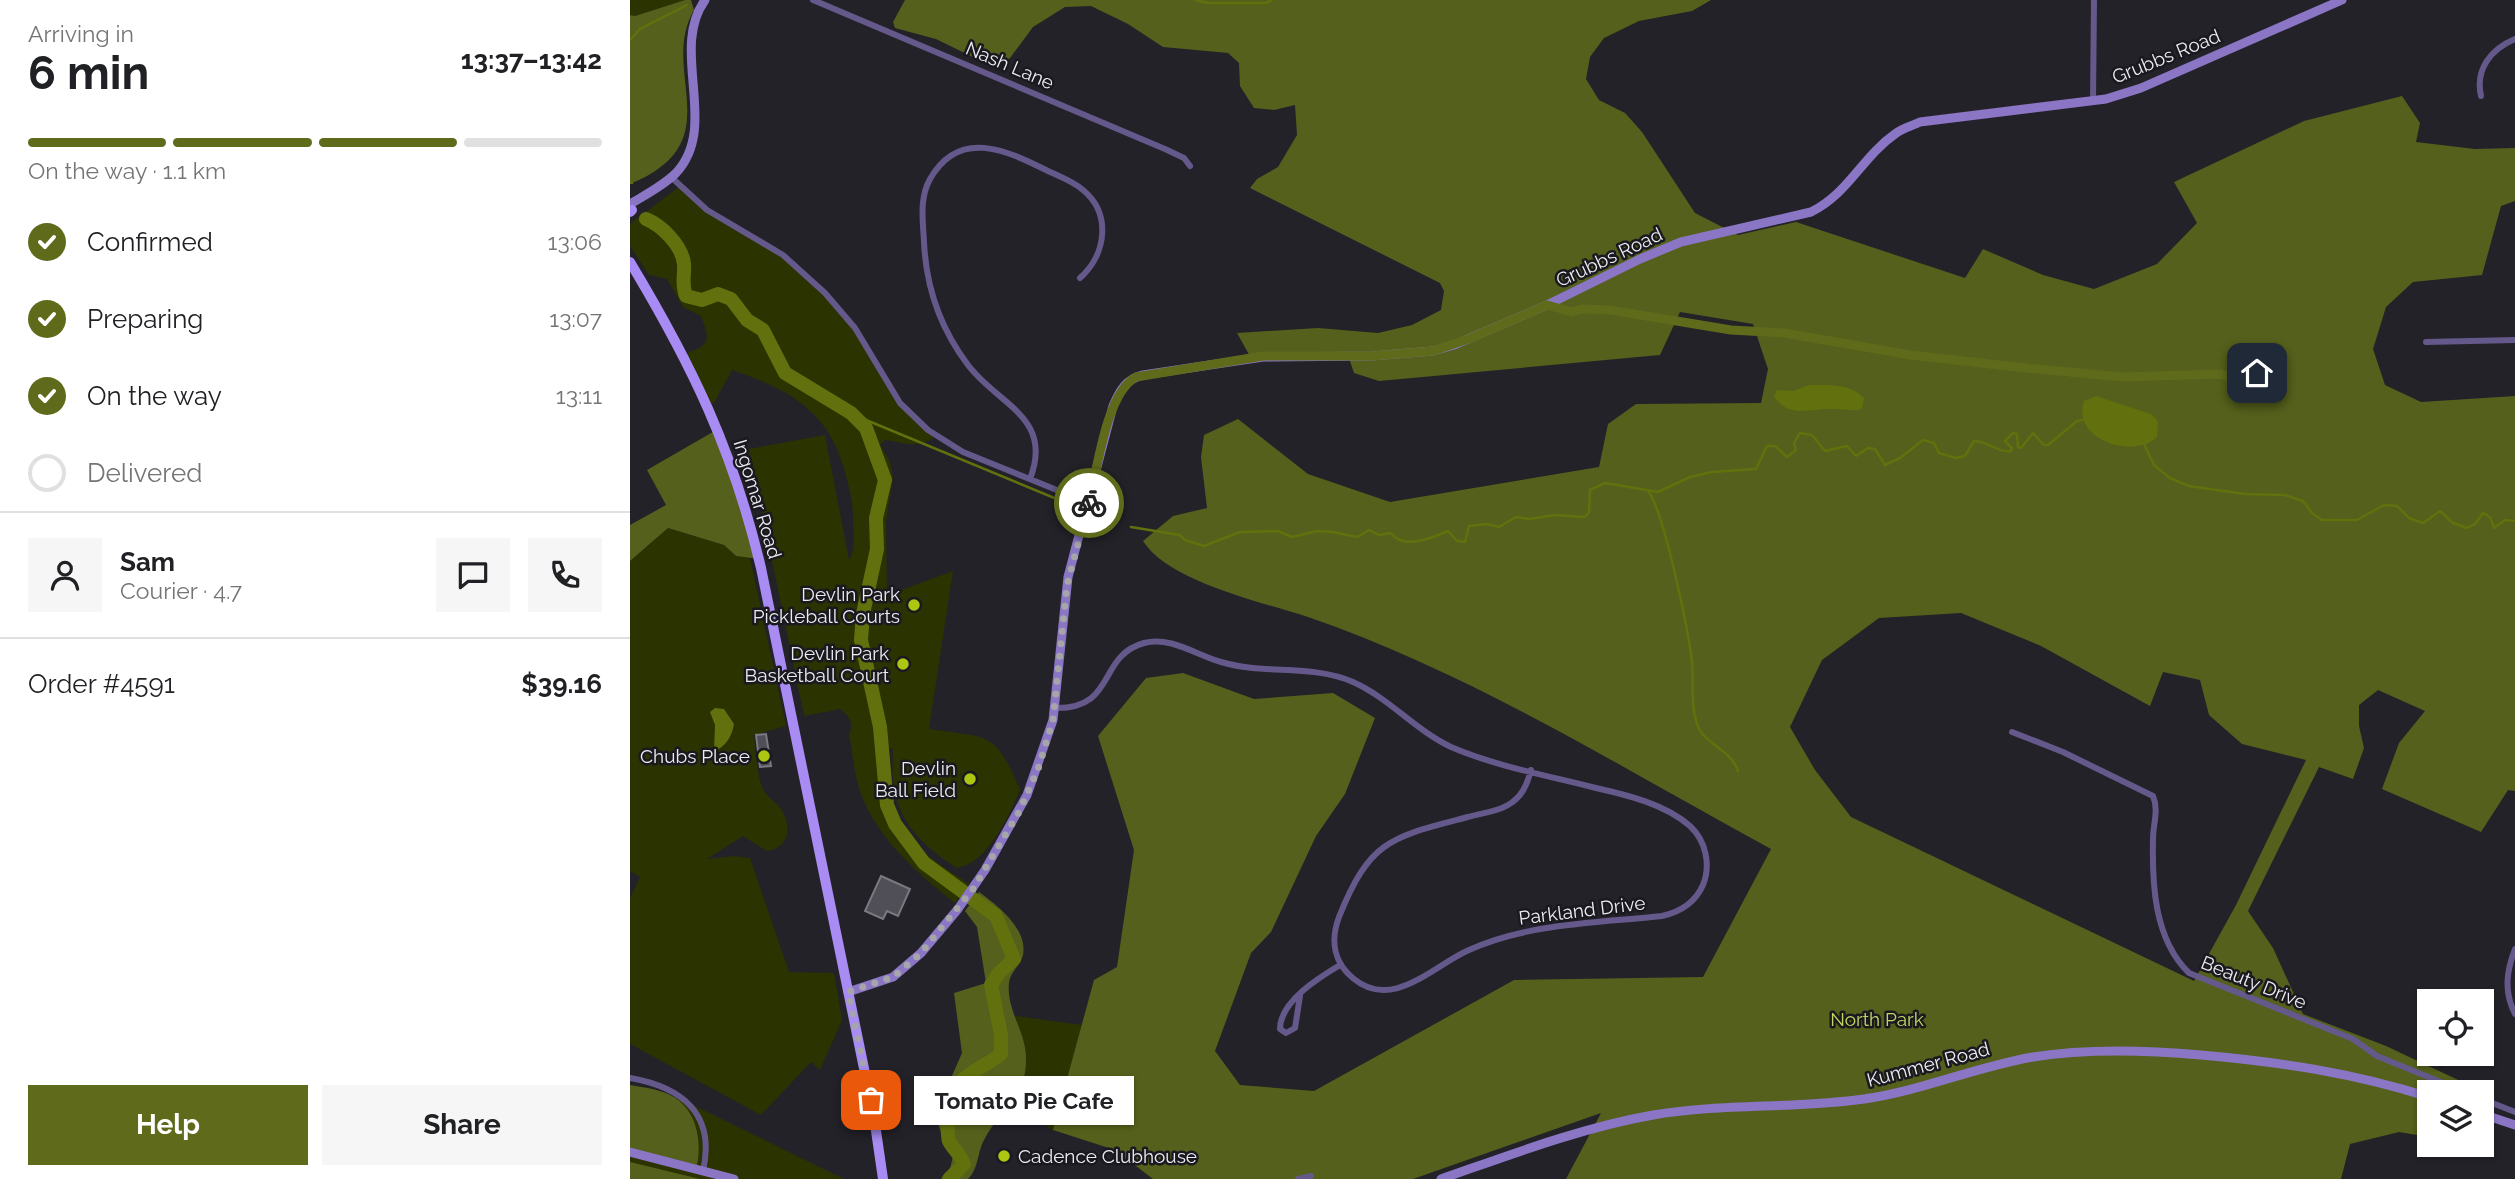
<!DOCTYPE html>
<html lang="en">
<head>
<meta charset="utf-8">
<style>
  :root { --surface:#fff; --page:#f6f6f6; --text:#202124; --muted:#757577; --line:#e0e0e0; --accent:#5f6b1b }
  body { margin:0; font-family:Raleway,sans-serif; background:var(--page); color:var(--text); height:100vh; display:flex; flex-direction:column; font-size:26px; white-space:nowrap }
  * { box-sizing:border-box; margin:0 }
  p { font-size:23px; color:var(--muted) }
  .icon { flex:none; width:38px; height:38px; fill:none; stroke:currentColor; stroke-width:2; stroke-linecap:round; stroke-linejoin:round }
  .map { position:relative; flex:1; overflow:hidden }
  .drawer { display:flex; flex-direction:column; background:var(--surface); width:630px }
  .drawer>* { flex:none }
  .tools { position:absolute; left:1787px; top:989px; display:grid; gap:14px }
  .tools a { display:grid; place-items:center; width:77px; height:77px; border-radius:0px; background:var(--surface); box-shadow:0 2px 5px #0004; font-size:35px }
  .pin { position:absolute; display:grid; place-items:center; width:60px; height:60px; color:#fff; margin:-30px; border-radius:14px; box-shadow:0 4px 10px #0006 }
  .courier { position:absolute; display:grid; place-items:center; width:70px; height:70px; margin:-35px; border:5px solid #5f6b1b; border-radius:50%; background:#fff; color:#222; box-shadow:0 2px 9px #0007 }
  .bubble { position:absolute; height:49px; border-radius:0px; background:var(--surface); box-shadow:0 2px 5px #0004; font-size:23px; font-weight:700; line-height:49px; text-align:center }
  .head em { font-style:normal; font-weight:700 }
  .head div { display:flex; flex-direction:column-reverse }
  .head { display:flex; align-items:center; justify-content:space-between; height:119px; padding:0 28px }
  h1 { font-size:46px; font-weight:700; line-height:52px }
  .bar { display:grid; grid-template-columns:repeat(4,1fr); gap:10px 7px; align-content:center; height:84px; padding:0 28px }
  .bar i { height:9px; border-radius:5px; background:var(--line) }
  .bar .on { background:var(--accent) }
  .bar p { grid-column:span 4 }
  .line { display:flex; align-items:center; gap:18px; padding:0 28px; border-top:2px solid var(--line) }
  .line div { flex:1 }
  .round { display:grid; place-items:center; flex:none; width:74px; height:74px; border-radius:0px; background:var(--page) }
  ol { padding:0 28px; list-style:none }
  li { display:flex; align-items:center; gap:21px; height:77px }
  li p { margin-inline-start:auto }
  li .icon { padding:7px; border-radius:50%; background:var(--accent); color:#fff; stroke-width:4 }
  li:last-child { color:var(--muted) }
  li i { width:38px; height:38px; border:4px solid var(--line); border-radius:50% }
  .cta { display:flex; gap:14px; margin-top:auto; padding:14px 28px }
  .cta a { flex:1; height:80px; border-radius:0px; background:var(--accent); color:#fff; font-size:28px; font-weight:700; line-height:80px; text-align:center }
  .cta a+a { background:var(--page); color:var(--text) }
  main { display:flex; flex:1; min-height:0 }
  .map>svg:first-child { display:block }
  .green { fill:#2b3300 }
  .forest { fill:#54601b; fill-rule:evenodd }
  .water { fill:#62710e }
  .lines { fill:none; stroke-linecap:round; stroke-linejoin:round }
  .stream { stroke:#62710e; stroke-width:2.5 }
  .river { stroke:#62710e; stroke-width:14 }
  .building { fill:#504e56; stroke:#7a7880; stroke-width:2 }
  .street { stroke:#65598b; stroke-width:6 }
  .secondary { stroke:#8b76c6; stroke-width:9 }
  .primary { stroke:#a88cf4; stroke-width:10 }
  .done { stroke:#a6a5aa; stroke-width:7; stroke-dasharray:0 12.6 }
  .route { stroke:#5f6b1b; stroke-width:9 }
  .poi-dot { fill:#acc611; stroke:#1a191f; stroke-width:2.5 }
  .labels { text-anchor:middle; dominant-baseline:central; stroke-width:5; stroke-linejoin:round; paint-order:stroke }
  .street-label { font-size:19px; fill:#ecebf0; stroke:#1a191f }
  .poi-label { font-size:19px; fill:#ecebf0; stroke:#1a191f; text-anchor:end }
  .park-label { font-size:19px; fill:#c1d761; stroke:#1a191f }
</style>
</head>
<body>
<main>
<section class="drawer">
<div class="head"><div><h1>6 min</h1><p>Arriving in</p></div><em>13:37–13:42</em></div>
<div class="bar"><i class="on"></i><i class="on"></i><i class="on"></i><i></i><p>On the way · 1.1 km</p></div>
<ol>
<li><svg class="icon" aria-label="check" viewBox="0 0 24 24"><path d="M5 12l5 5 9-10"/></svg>Confirmed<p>13:06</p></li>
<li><svg class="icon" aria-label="check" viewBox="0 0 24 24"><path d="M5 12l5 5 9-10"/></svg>Preparing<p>13:07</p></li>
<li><svg class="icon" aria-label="check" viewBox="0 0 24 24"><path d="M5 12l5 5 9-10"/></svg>On the way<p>13:11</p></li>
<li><i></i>Delivered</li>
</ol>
<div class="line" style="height:126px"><a class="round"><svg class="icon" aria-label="person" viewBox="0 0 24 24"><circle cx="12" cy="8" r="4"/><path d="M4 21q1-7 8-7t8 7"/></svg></a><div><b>Sam</b><p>Courier · 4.7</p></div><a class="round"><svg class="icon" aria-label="chat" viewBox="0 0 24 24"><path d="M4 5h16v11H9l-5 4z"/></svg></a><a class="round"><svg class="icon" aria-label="phone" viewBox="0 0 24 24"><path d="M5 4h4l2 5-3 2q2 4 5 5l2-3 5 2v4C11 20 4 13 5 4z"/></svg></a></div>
<div class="line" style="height:91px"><div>Order #4591</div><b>$39.16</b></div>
<div class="cta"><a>Help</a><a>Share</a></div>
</section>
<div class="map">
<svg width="1885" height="1179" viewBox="0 0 1885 1179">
  <rect width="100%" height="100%" fill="#232229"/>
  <path class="green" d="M0,0H55L5,16L0,15Z
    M50,186L70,204L133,240L211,310L261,391L307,436C284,450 278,443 255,440L250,445L260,461L263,478L256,521L257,593H263L323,571L299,729C359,738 365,730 390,790C378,817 359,862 327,868C279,837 259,810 263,750L257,746C256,760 253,776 255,790C261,838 303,859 339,884L325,903C288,874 248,839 231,794C224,776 223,754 219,735C224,723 220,717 210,709L174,716L119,449L195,435L219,560C226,548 223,533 223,519C223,504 220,491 216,476C201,413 161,390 102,370L84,403L78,405L54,354C80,345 81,342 71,316L53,307L37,279L19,275L0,246V224Z
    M38,528L94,545L106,556L120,558L156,726L124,735C126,752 126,773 133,789C136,796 143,800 148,805C162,821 162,848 137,851L113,836L77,859L104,856L120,858L159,972L204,973L212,1020L190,1070L181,1062L131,1115L0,1044V898L10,877L0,871V561Z
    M386,1016L452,1025L423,1130C407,1122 400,1104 388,1089L395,1075Z
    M0,1086L55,1101L214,1179H0Z"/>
  <path class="forest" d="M55,0H61L64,10C28,72 103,142 0,184V15L5,16Z
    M275,0H1081L1062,11L1009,21L974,38L960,57L956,79L969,100L995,113L1012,132L1065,213L1108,235L1166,222L1335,278L1353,249L1413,275L1464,289L1527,264L1567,223L1544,182L1674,121L1772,96L1790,123L1786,142L1845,149L1885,148V201L1871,206L1852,275L1783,282L1756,307L1743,349L1755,385L1791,402L1885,396V791L1878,790L1851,832L1752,789L1769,743L1795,711L1748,690L1729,705V726L1734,748L1723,779L1689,767L1618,911L1643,948L1673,1014L1756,1046L1843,1087L1845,1092H1799V1137L1769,1132L1720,1144L1711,1179H936L971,1113L783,1179H523L485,1150L423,1130L464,980L487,967L504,850L468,736L516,678L553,673L624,699L703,693L745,718L715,794L686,836L641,932L621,953L585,1051L610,1085L684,1091L884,980L1073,977L1141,849C990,767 841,673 678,617C632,602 539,582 513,541L543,516L577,508L571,457L574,435L608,419L678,474L760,502L969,467L978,424L1006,404L1131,403L1138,369L1123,324L1050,312L1030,355L749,381L724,373L718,355L621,358L607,333L688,328L748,333L782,325L811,310L814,291L810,283L620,188L627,179L648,167L667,135L665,105L644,110L624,108L610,86L609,63L598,53L533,47L498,24L461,6L435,7L403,27L380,58L369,65H359L306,39L265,28L263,22ZM1331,613L1411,646L1520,706L1533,672L1570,680L1579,715L1612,744L1676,760L1606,905L1564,981L1221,817L1185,770L1160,727L1192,660L1249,618Z
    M88,429L129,559L106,556L94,545L38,528L0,561V525L36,505L17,470Z
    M349,892C367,905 398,929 393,955C391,965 380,972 379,983C376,1008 395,1031 396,1056C396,1062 396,1071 394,1077C386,1100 365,1118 354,1140C347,1153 349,1168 338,1179H311L320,1169L323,1156L314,1141L308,1124L314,1094L332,1053L324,993L356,983L347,927L335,911Z
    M0,1085C11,1087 22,1088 33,1092C64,1102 73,1136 67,1165L0,1148Z
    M0,1162L70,1179H0Z"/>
  <path class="water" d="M1179,385C1198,385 1220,383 1234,398L1232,409C1220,412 1210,408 1199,409C1179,409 1157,418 1144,396L1147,390L1164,391Z
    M1466,396L1521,414L1528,421L1527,437C1503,460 1441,439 1454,401Z
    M85,708L94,709L104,724C102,736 96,747 84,751L85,725L80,712Z"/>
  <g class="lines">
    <path class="stream" d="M565,0L578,3H636L642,0
      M0,40L10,29L57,5
      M0,182L2,183
      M224,415L446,507
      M1514,444L1524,465L1540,478L1559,486L1615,494L1655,495L1673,501L1682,513L1692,520H1727L1754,505L1767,506L1779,518L1793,523L1810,511L1823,523L1837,528L1845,524L1853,513L1860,517L1864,528L1875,520L1885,521
      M1018,491C1034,511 1058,630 1062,661C1064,682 1060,703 1067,724C1074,745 1101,749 1108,771
      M501,527L550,535L555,540L574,546L610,532L648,531L662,537L687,531L702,532L728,537L739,530L749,535L761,533C773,550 802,538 818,531L827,541L835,542L839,526L857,524L869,527L886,517L899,519L925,515L955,517L959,512L960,490L975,483L1028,492L1060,477L1082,472L1126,469L1137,446H1145L1157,457L1166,450L1164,443L1170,433L1182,435L1195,451L1217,446L1226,456L1238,448L1245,449L1255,465L1270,458L1293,440L1304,443L1309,453L1326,458L1335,456L1344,441C1358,441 1367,453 1381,451L1382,448L1375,441L1383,433L1387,434L1388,447L1391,448L1403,433L1414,445H1418L1447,421L1457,419"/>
    <path class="river" d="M16,219C31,225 52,245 54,264C55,276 51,283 56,296L72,300L88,294L101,299L117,320L133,330L155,373L221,413L236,428L255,480L246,518L247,549L233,614L231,640L250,727L257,805L265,824L294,863L366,916L384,959L369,973L361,985L371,1035V1054C345,1074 316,1078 318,1118C318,1125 317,1135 319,1141C323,1149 331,1155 334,1164L319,1179"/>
  </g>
  <path class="building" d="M136,734L141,766L130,767L126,735Z
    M251,876L280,889L268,916L257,911L253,919L235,911Z"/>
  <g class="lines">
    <path class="street" d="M183,0L535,149L554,158L560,166
      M1851,96C1845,69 1861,49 1885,39
      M1463,101L1464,0
      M41,177L77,210L153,255L195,293L225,328L270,403L298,430L333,452L459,503
      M917,305L942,312L952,309L980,311L1101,330L1154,333L1281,355L1386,367L1493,377L1591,374L1614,383L1627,373L1636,360
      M1796,342L1885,340
      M400,479C424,417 368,405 338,365C310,328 296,287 294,242C293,221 289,199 300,179C329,128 376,150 416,170C428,176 443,181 453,190C482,214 476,255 450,278
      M425,708C487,709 467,656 514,643C541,636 566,655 591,662C634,675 682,664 723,682C759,698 785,730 821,747C865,766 919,776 966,788C997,795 1035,804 1060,826C1076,841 1081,865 1073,885C1065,903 1050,912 1032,916C967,923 899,923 839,950C804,965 763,1011 724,979C704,963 700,941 709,917C740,839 762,837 838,817C851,813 867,812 878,805C892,797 897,785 901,770
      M1382,732L1433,752L1523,796C1529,810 1523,824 1523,839C1522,884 1524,939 1559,973L1723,1039L1747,1056L1835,1092
      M1885,949C1876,972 1874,992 1885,1014
      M670,996L665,1028L656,1033L650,1029C650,1001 690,977 710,965
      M0,1078C52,1087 86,1114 73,1171
      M1852,1099L1885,1112
      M668,1179L681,1176"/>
    <path class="secondary" d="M0,204C15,195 33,186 46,173C90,126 39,50 75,0
      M218,992L263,977L291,953L328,909L355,870L397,795L423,720L438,577L483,406C490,390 496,379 513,375L633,357L742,356L803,351L824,345L917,305L1010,259L1051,242L1181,212C1219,193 1232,157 1265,134C1272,128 1282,126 1290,122L1476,99L1511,88L1712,0
      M1852,1114L1885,1125
      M0,1152L104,1179
      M811,1179C880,1155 950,1128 1023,1115C1093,1103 1164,1109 1234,1099C1291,1091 1345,1067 1403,1057C1458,1048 1515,1050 1571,1055C1650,1062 1724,1073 1799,1097"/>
    <path class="primary" d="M0,212L2,210
      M0,262C62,365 103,450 131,568L244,1117L253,1179"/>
  </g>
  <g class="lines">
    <path class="done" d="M241,1100L218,992L263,977L291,953L343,889L389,812L408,769L423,720L437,585L459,503"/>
    <path class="route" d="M459,503C467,471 476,393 506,377L633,356H742L803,351L841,338L917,305L942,312L952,309L980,310L1101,330L1154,333L1281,355L1386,367L1493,377L1591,374L1614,383L1627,373"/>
  </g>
  <g class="poi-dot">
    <circle cx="284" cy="605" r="7"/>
    <circle cx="273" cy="664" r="7"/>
    <circle cx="134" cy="756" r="7"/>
    <circle cx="340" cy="779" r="7"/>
    <circle cx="374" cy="1156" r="7"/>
  </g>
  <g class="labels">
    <g class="street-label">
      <text transform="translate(1536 56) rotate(-22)">Grubbs Road</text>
      <text transform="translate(380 65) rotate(23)">Nash Lane</text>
      <text transform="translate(979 257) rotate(-25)">Grubbs Road</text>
      <text transform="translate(128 499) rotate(73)">Ingomar Road</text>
      <text transform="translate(952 910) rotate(-7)">Parkland Drive</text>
      <text transform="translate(1624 982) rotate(22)">Beauty Drive</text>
      <text transform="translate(1298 1064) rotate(-15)">Kummer Road</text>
    </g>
    <g class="poi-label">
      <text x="270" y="594">Devlin Park<tspan x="270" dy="22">Pickleball Courts</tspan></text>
      <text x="259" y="653">Devlin Park<tspan x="259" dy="22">Basketball Court</tspan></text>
      <text x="120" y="756">Chubs Place</text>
      <text x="326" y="768">Devlin<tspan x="326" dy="22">Ball Field</tspan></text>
      <text x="388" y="1156" text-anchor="start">Cadence Clubhouse</text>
    </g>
    <g class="park-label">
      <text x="1247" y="1019">North Park</text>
    </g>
  </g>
</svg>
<div class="tools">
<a><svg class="icon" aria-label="locate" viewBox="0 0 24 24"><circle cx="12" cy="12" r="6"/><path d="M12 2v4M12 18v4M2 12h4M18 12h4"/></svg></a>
<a><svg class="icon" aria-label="layers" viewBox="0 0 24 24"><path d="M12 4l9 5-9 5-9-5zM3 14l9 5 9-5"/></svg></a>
</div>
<div class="pin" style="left:241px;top:1100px;background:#ea580c"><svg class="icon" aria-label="bag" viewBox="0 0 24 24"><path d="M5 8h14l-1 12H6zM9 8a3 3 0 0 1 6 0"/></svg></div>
<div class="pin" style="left:1627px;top:373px;background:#1f2937"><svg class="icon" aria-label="home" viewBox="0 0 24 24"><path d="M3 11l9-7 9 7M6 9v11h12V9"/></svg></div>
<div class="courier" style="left:459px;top:503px"><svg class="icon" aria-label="bike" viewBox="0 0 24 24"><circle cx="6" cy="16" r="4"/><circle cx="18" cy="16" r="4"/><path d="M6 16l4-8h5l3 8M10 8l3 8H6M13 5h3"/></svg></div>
<div class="bubble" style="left:284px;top:1076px;width:220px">Tomato Pie Cafe</div>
</div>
</main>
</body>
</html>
